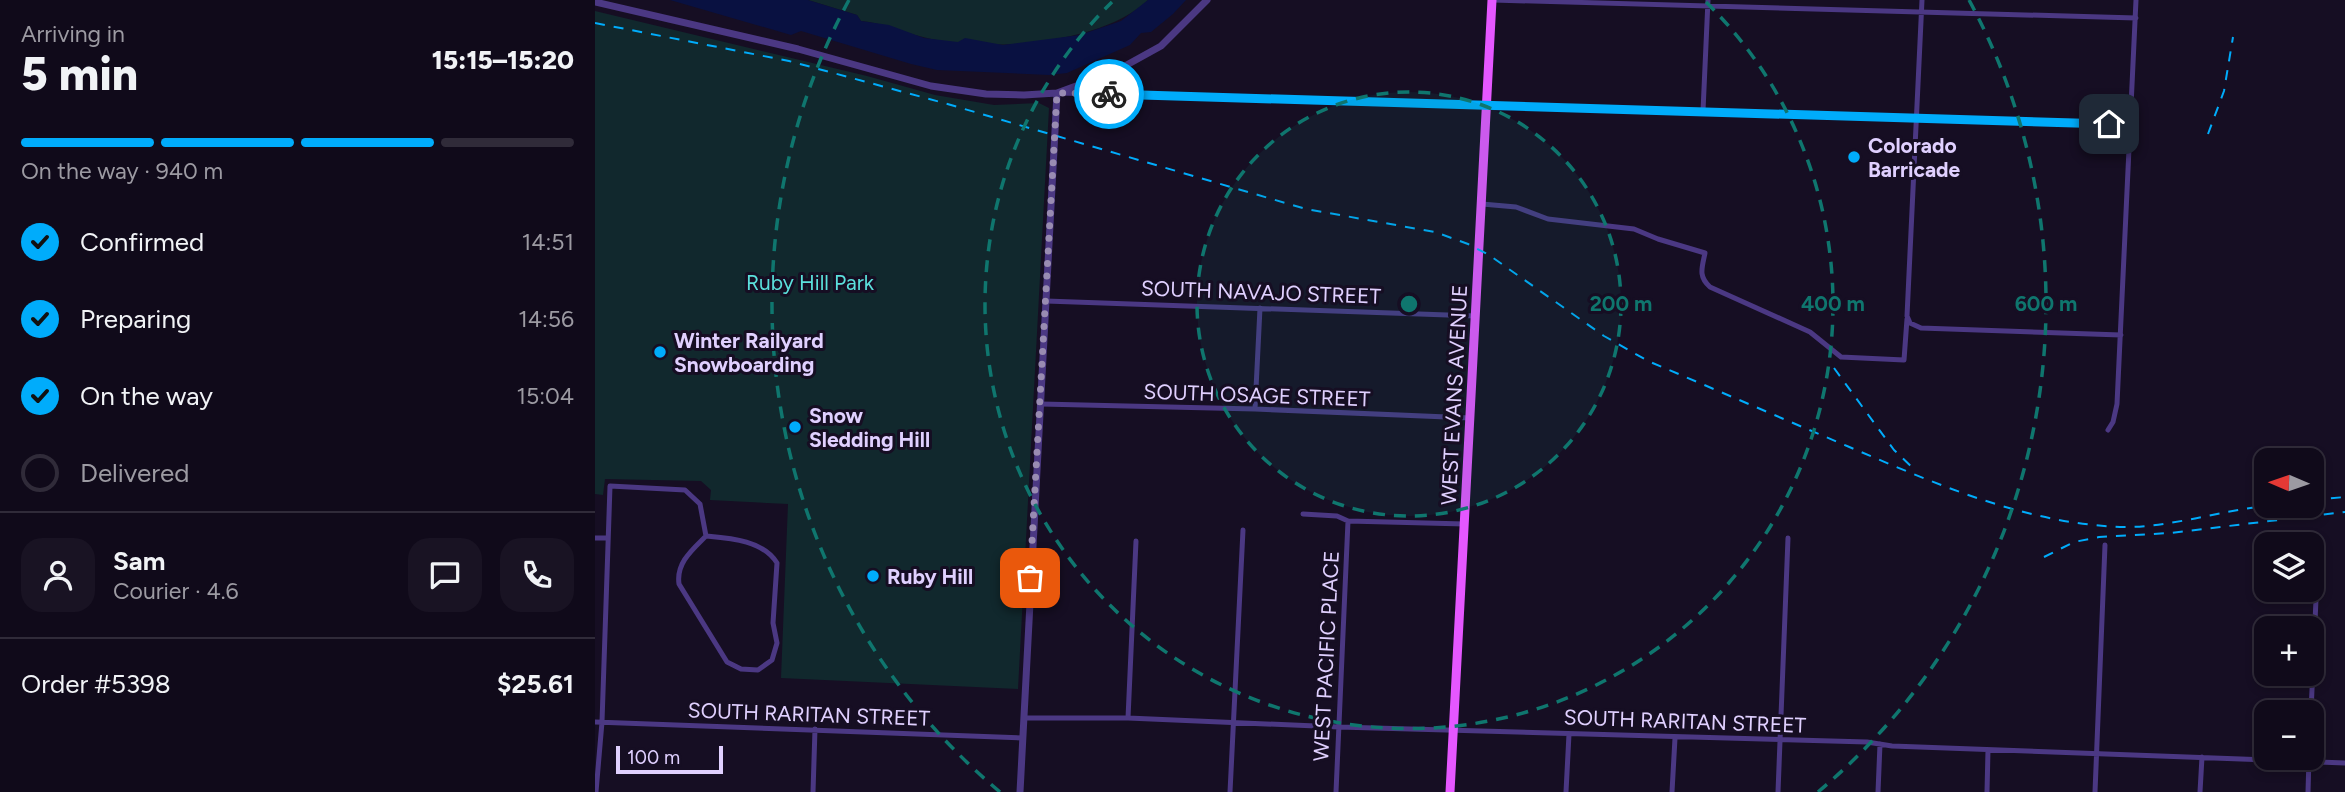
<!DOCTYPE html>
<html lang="en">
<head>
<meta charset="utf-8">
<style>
  :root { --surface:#100a1a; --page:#191323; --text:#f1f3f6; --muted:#9c9aa2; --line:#302b39; --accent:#00acfb }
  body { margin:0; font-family:Figtree,sans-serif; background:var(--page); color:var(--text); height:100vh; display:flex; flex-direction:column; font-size:26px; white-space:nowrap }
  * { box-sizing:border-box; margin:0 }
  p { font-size:23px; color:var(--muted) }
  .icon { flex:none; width:38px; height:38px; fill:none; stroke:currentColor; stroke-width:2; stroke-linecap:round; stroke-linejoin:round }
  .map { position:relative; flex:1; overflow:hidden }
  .drawer { display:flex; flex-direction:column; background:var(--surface); width:595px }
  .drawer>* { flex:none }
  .needle { width:46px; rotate:272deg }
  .fabs { position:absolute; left:1659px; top:448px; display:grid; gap:14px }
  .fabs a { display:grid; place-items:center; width:70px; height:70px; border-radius:14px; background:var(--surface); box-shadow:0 4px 10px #0003,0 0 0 2px var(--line); font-size:35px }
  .scale { position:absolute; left:21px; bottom:18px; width:107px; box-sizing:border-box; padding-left:7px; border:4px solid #e0d0ff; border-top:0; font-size:19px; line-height:24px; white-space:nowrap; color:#e0d0ff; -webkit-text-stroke:5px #160e23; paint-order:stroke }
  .pin { position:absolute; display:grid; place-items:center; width:60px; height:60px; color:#fff; margin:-30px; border-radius:14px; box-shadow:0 4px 10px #0006 }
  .courier { position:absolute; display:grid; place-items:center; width:70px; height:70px; margin:-35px; border:5px solid #00acfb; border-radius:50%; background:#fff; color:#222; box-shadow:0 2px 9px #0007 }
  .summary em { font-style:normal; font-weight:800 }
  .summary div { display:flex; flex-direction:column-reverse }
  .summary { display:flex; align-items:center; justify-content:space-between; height:119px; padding:0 21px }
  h1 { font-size:46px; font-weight:800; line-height:52px }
  .bar { display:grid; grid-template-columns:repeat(4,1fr); gap:10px 7px; align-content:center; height:84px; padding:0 21px }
  .bar i { height:9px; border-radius:5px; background:var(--line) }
  .bar .active { background:var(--accent) }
  .bar p { grid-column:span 4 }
  .line { display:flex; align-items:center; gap:18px; padding:0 21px; border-top:2px solid var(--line) }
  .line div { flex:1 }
  .round { display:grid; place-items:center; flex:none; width:74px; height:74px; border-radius:21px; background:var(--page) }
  ol { padding:0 21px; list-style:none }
  li { display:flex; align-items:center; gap:21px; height:77px }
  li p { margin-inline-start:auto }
  li .icon { padding:7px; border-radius:50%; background:var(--accent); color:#111; stroke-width:4 }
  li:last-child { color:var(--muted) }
  li i { width:38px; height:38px; border:4px solid var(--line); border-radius:50% }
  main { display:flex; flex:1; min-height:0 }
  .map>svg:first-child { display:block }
  .green { fill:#11282d }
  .water { fill:#091141 }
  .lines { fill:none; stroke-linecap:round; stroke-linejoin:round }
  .minor { stroke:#4b3883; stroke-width:5 }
  .tertiary { stroke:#4b3883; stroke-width:7 }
  .primary { stroke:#e557ff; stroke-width:9 }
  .rail { stroke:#00acfb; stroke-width:2; stroke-dasharray:10 9; stroke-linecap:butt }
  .done { stroke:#998cb2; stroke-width:7; stroke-dasharray:0 12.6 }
  .route { stroke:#00acfb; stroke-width:9 }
  .ring { fill:none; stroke:#0f766e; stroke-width:3.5; stroke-dasharray:12 9 }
  .poi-dot { fill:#00acfb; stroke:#160e23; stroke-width:2.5 }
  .labels { text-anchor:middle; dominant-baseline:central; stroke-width:6; stroke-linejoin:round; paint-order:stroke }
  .poi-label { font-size:21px; font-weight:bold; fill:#e0d0ff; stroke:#160e23; text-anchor:start }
  .park-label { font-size:21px; fill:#5be0dc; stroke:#160e23 }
  .street-label { font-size:21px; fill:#e0d0ff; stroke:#160e23 }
  .centre { fill:#0f766e; stroke:#160e23; stroke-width:3.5 }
  .ring-label { font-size:21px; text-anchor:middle; font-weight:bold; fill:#0f766e; stroke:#160e23; stroke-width:6; stroke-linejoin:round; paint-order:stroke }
</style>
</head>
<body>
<main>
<section class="drawer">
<div class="summary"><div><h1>5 min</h1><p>Arriving in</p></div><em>15:15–15:20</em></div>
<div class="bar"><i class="active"></i><i class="active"></i><i class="active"></i><i></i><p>On the way · 940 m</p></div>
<ol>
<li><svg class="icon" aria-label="check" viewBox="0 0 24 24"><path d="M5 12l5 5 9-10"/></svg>Confirmed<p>14:51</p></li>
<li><svg class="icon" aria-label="check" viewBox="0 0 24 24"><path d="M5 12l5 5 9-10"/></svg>Preparing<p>14:56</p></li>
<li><svg class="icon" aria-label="check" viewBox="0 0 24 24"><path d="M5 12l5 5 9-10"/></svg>On the way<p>15:04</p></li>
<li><i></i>Delivered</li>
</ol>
<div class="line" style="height:126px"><a class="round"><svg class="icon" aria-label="person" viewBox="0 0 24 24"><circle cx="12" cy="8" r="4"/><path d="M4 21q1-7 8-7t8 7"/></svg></a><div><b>Sam</b><p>Courier · 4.6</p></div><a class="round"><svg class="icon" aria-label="chat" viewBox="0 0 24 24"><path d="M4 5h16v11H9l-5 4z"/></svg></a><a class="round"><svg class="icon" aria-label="phone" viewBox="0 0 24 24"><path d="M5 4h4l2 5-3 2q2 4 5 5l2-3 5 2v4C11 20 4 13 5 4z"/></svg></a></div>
<div class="line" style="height:91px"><div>Order #5398</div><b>$25.61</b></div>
</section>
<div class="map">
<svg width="1750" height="792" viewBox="0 0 1750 792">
  <rect width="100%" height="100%" fill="#160e23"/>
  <path class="green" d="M213,0H553C506,45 389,53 328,37C307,32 288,23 266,21L262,15Z
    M0,11L272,76L340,95L399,105L444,103L454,108L423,689L186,678L193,504L115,500L116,490L106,481L10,479L8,495L0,494Z"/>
  <path class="water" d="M75,0H213L262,15L266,21L294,25L329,38L363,42L370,38L408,45L485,35L526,21L553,0H591L578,14L556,32L546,33L535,45L472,73L454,75L342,70L316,64L206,31L196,35Z"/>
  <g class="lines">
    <path class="minor" d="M898,0L1541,18
      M1327,0L1312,316L1315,323L1326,328L1526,335
      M465,93L1536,124
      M1108,111L1113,0
      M887,204L921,207L953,219L1039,229L1063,239L1110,253C1107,268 1103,276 1115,287L1215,332L1246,357L1309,360L1312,319
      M451,301L881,316
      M446,404L660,409L876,418
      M660,409L665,308
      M1513,430L1518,422L1522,404L1541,0
      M708,514L742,516L753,521L870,524
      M111,536C134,538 168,540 182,563L178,623L182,643L177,660L163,670L146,669L132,662L84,584C81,563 97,550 111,536Z
      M0,538H12
      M1716,712L1723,554
      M429,718H533L744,727L1272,742L1297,746L1750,763
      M533,718L541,541
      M0,722L428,738
      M1,792L7,722L15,486L90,490L105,504L111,536
      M218,792L220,729
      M635,792L648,530
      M741,792L753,521
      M971,792L974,734
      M1077,792L1080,738
      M1183,792L1193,538
      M1283,792L1285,744
      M1392,792L1393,750
      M1500,792L1510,545
      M1605,792L1607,757
      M1713,792L1714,758"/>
    <path class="tertiary" d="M0,2L203,49L336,86L391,94L429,95L462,93L519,72L566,46L612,0
      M425,792L462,93"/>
    <path class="primary" d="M855,792L897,0"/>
    <path class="rail" d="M0,23L194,61L349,103L711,209L840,232L873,244L894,255L1009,336L1053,361C1119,389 1186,418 1252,446C1339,483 1428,523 1525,527C1574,528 1623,511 1671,506
      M1613,134L1629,91L1638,37
      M1239,368L1299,450L1320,470
      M1717,500L1750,497
      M1449,557L1479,542L1504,537L1575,533L1750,512"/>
  </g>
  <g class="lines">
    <path class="done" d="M435,578L462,93L514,94"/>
    <path class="route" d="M514,94L1514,124"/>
  </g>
  <circle cx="814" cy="304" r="212" fill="#0f766e" fill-opacity=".12"/>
  <g class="ring">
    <circle cx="814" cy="304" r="212"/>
    <path d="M1111 2A424 424 0 1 1 517 2"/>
    <path d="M405 792A637 637 0 0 1 254 0M1374 0A637 637 0 0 1 1223 792"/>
  </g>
  <g class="poi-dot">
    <circle cx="1259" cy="157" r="7"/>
    <circle cx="65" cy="352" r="7"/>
    <circle cx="200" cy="427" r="7"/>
    <circle cx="278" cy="576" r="7"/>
  </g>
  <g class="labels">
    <g class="poi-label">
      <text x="1273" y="145">Colorado<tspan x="1273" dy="24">Barricade</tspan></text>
      <text x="79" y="340">Winter Railyard<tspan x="79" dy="24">Snowboarding</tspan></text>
      <text x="214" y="415">Snow<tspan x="214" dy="24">Sledding Hill</tspan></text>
      <text x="292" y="576">Ruby Hill</text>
    </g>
    <g class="park-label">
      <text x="215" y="282">Ruby Hill Park</text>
    </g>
    <g class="street-label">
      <text transform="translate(666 292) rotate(2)">SOUTH NAVAJO STREET</text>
      <text transform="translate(662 395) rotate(2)">SOUTH OSAGE STREET</text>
      <text transform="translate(859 395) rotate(-87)">WEST EVANS AVENUE</text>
      <text transform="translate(731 656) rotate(-87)">WEST PACIFIC PLACE</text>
      <text transform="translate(214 714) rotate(2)">SOUTH RARITAN STREET</text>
      <text transform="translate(1090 721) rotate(2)">SOUTH RARITAN STREET</text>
    </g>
  </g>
  <circle cx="814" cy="304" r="10" class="centre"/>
  <g class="ring-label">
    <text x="1026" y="311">200 m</text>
    <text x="1238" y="311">400 m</text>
    <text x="1451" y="311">600 m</text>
  </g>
</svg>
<div class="fabs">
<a><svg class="needle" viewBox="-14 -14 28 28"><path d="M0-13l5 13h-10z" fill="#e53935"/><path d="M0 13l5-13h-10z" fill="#9c9aa2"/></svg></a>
<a><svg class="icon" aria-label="layers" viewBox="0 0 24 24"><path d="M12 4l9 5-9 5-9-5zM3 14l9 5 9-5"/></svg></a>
<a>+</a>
<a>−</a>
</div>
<div class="scale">100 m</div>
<div class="pin" style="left:435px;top:578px;background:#ea580c"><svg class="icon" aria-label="bag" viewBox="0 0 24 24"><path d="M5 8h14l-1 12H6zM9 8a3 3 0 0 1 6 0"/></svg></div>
<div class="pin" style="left:1514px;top:124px;background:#1f2937"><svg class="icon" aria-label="home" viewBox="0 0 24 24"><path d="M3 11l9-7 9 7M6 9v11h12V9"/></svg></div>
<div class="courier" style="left:514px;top:94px"><svg class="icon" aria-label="bike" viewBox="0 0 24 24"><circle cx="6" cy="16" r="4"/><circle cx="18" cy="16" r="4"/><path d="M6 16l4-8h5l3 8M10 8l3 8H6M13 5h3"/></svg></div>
</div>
</main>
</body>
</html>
